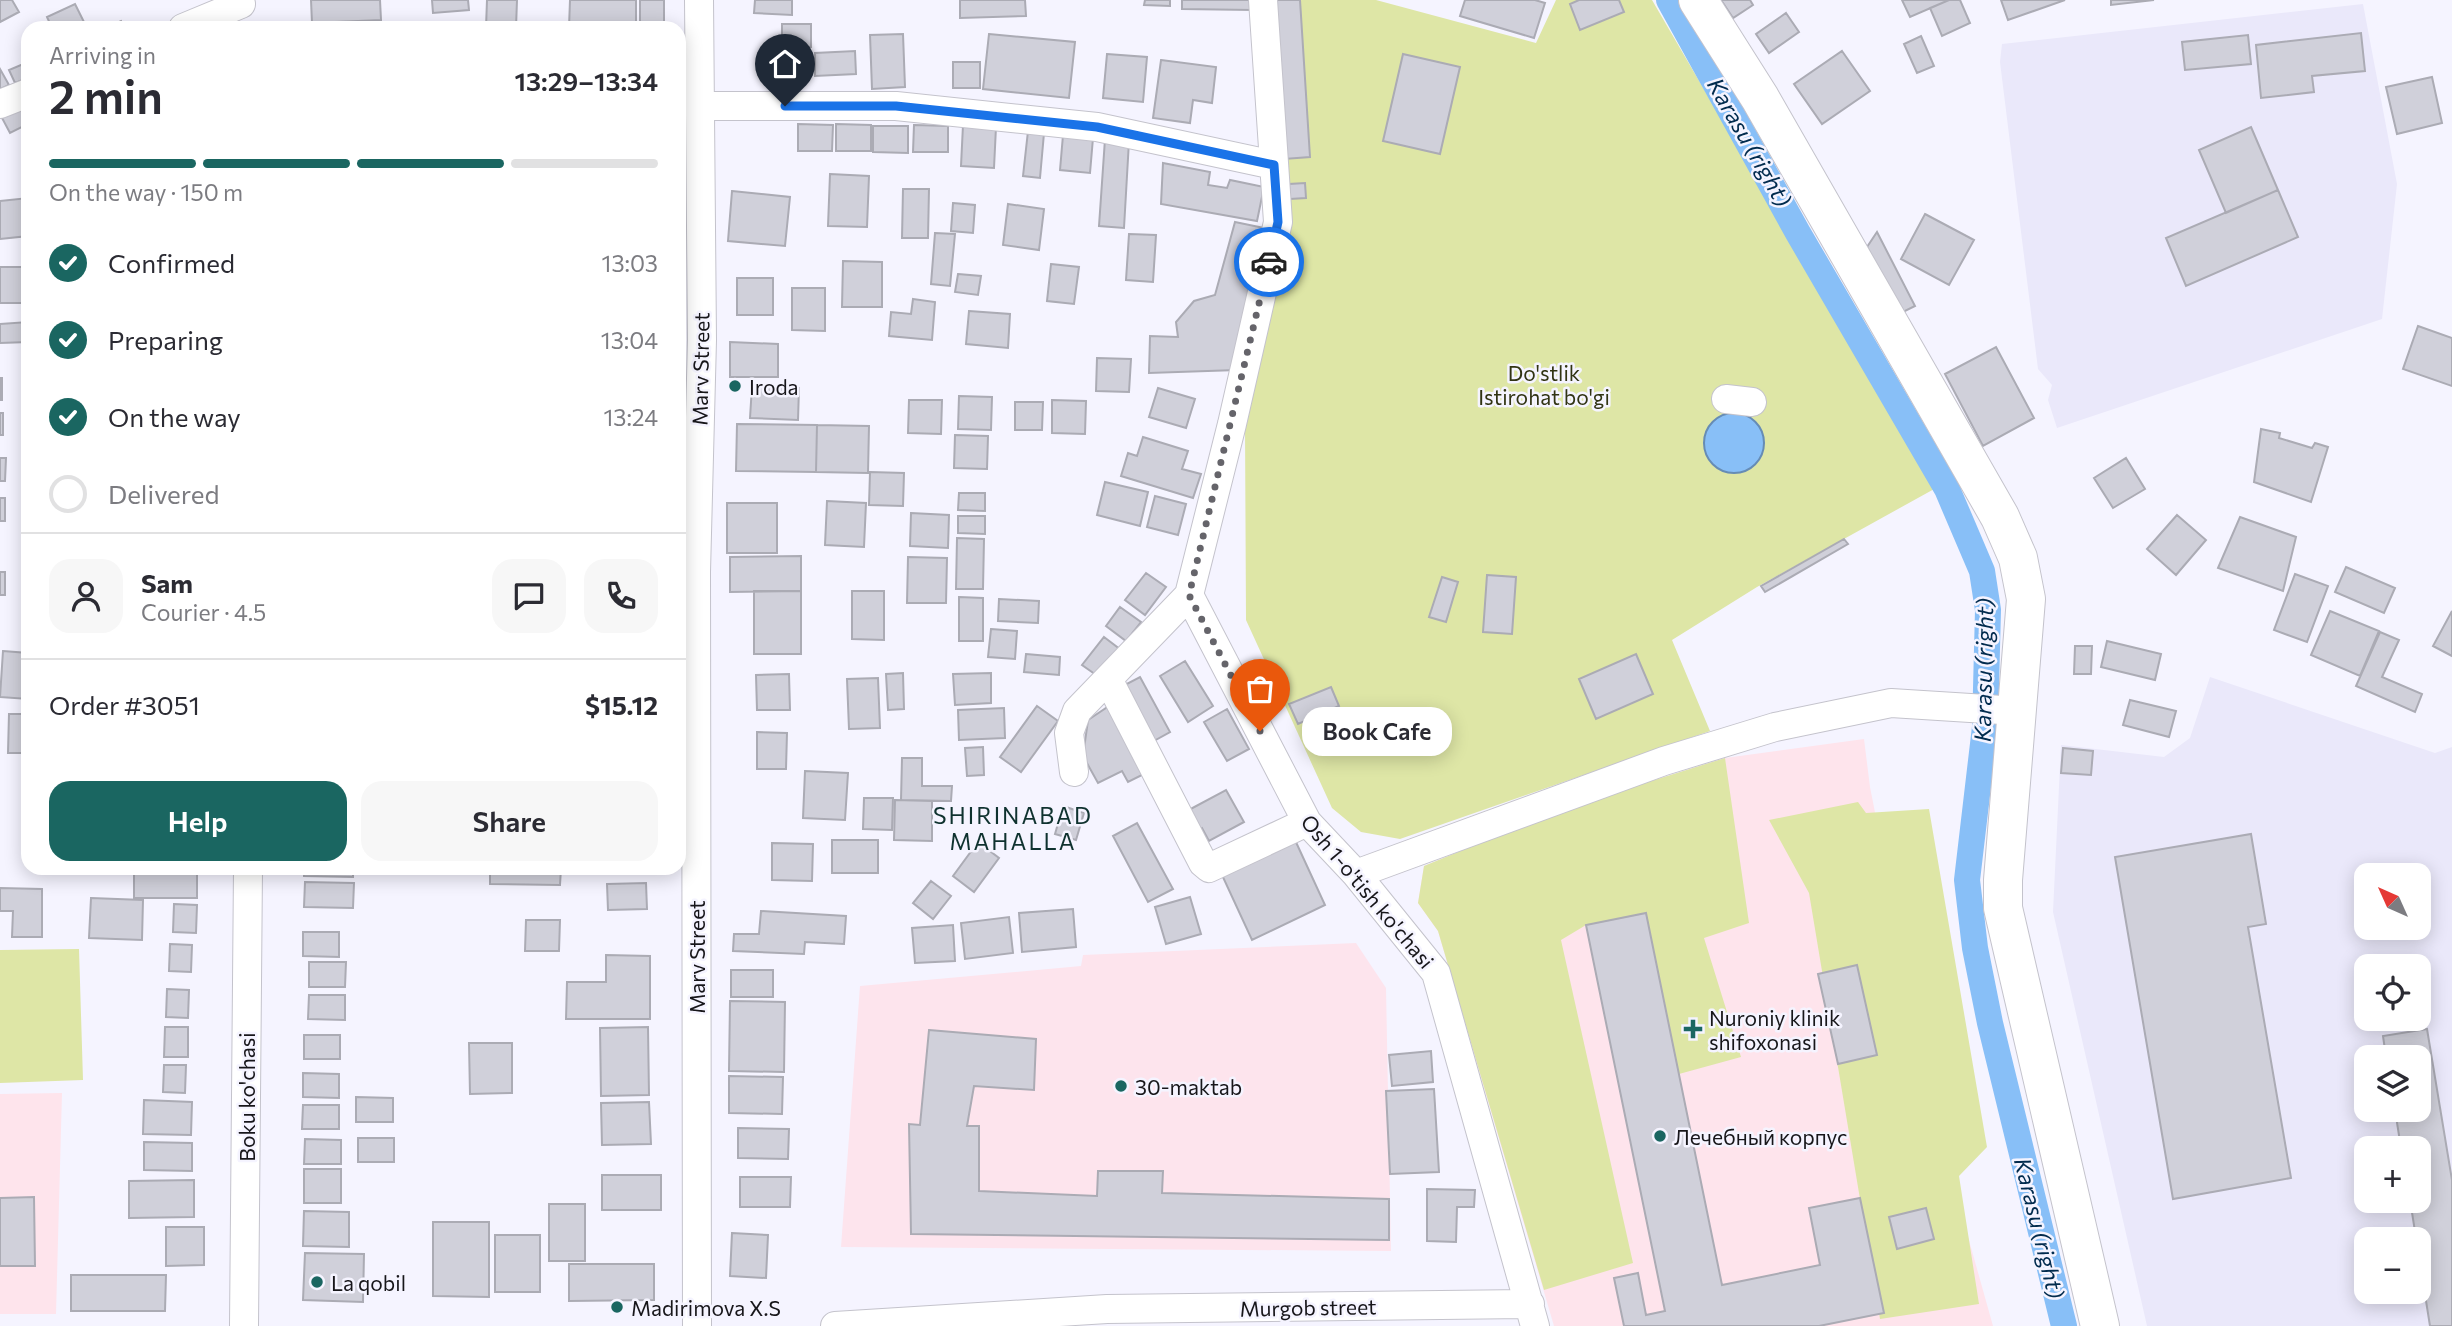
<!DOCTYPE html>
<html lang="en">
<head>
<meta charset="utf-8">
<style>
  :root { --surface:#fff; --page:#f7f7f7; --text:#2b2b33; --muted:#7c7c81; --line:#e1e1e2; --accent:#1a6661 }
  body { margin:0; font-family:Commissioner,sans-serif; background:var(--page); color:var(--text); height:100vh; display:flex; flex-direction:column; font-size:26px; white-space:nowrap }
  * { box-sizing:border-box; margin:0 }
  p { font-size:23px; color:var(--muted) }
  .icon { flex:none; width:38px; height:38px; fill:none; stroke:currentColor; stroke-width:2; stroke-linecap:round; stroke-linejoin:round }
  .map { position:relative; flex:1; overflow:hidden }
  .details { position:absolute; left:21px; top:21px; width:665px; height:854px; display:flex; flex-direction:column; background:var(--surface); border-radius:21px; box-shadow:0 4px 18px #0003 }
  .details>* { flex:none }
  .needle { width:46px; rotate:315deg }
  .tools { position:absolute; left:2354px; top:863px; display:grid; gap:14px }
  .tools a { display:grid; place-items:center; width:77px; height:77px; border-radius:14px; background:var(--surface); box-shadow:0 4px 18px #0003; font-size:35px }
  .pin { position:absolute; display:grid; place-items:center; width:60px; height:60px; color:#fff; margin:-72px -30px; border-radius:50% 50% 50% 0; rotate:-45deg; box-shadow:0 0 7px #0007 }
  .pin .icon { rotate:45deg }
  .courier { position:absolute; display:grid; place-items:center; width:70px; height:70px; margin:-35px; border:5px solid #1a73e8; border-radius:50%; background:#fff; color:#222; box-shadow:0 2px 9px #0007 }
  .bubble { position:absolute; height:49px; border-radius:21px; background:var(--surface); box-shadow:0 4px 18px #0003; font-size:23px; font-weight:600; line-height:49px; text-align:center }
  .headline em { font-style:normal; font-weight:600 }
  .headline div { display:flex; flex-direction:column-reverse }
  .headline { display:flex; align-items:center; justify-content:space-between; height:119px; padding:0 28px }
  h1 { font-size:46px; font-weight:600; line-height:52px }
  .bar { display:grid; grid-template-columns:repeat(4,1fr); gap:10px 7px; align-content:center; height:84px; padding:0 28px }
  .bar i { height:9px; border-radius:5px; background:var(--line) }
  .bar .selected { background:var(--accent) }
  .bar p { grid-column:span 4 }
  .line { display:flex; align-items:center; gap:18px; padding:0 28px; border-top:2px solid var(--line) }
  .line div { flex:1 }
  .round { display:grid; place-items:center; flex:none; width:74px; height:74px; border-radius:21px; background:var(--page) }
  ol { padding:0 28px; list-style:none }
  li { display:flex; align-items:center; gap:21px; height:77px }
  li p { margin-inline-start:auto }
  li .icon { padding:7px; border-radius:50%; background:var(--accent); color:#fff; stroke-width:4 }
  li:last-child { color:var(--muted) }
  li i { width:38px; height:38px; border:4px solid var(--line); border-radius:50% }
  .button { display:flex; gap:14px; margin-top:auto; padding:14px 28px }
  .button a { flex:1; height:80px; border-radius:21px; background:var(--accent); color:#fff; font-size:28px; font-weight:600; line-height:80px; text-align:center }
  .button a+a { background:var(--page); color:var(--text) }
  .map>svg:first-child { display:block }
  .built { fill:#eae8fa; fill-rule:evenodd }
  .education { fill:#fde4ed }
  .medical { fill:#fee4ec }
  .green { fill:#dee6a6 }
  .water { fill:#88bff7; stroke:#668cb5; stroke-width:2 }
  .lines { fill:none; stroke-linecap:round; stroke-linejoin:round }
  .canal { stroke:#88bff7; stroke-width:26 }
  .building { fill:#d0d0da; stroke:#ababb4; stroke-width:2 }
  .street-casing { stroke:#c4c3cc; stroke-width:30 }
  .secondary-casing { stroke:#c4c3cc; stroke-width:40 }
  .street { stroke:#fff; stroke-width:28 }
  .secondary { stroke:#fff; stroke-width:38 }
  .done { stroke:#65646a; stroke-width:7; stroke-dasharray:0 12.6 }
  .route { stroke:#1a73e8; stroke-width:9 }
  .poi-dot { fill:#1a6661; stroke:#f5f4ff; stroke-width:2.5 }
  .labels { text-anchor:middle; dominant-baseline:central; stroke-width:5; stroke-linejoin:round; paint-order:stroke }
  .street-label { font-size:21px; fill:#17161a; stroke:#f5f4ff }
  .park-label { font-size:21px; fill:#313413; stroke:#f5f4ff }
  .poi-label { font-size:21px; fill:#17161a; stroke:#f5f4ff; text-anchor:start }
  .water-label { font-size:23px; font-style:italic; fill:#012b4e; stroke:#f5f4ff }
  .neighbourhood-label { font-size:23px; letter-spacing:2px; fill:#0f322f; stroke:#f5f4ff }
</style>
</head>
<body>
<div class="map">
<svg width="2452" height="1326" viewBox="0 0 2452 1326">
  <rect width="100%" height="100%" fill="#f5f4ff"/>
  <path class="built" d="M2363,4L2397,184L2382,319L2057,428L2048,400L2052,385L2038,369L2000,62L2002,44Z
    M2210,677L2435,753L2452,747V1326H2147L2053,912L2061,745L2164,757L2190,738ZM2366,875H2418V928H2366ZM2366,966H2418V1018H2366ZM2366,1057H2418V1110H2366ZM2366,1148H2418V1200H2366ZM2366,1239H2418V1292H2366Z"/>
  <path class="education" d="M1356,943L1386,988L1391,1251L841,1247L860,986L1081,966L1083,955Z"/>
  <path class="medical" d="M1864,739L1870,787L1937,1126L1993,1326H1554L1438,931L1418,903L1424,866L1568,807L1725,758Z
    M62,1093L56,1314H0V1094Z"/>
  <path class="green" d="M1274,0H1376L1536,43L1556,0H1652L1936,488L1757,587L1672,640L1710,731L1400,839L1361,832L1332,808L1246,620L1245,426L1287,217Z
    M1725,758L1749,923L1704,938L1741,1057L1679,1074L1646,913L1586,925L1561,940L1633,1263L1544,1290L1438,931L1418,903L1424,866L1568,807Z
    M1858,802L1866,813L1929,809L1987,1147L1959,1176L1979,1304L1880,1319L1809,893L1769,820Z
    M79,949L83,1080L0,1083V950Z"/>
  <path class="water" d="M1704 443a30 30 0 1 1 60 0a30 30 0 1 1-60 0Z"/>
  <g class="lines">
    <path class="canal" d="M1669,0L1798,233L1947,489L1982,571L1988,610L1985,727L1967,880L1975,948L1990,1023L2064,1326"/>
  </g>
  <path class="building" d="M0,0H12L19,12L0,22Z
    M311,0H380L381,20L312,23Z
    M432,0H468L469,10L433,13Z
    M487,0H517L516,28H486Z
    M570,0H636V28H569Z
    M640,0H664V28H640Z
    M755,0H792V15L754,13Z
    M960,0H1025L1026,16L960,18Z
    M1145,0H1170V6L1144,5Z
    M1182,0H1252V10L1182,9Z
    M1274,0H1300L1310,157L1284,159Z
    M1465,0H1535L1545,3L1534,38L1460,16Z
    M1579,0H1619L1624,12L1580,30L1570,4Z
    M1721,0H1750L1753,5L1733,18Z
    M1902,0H1949L1910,17Z
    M1949,0H1960L1970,23L1942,36L1930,8Z
    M2001,0H2065L2008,20Z
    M2111,0H2154L2111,5Z
    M75,4L84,22L72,28H52L47,17Z
    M1786,13L1799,32L1769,53L1756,34Z
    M121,21L124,28H105Z
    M782,24H811V47L782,48Z
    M2361,33L2365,71L2312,76L2314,92L2261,98L2256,45Z
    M903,34L905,87L872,89L870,35Z
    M989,34L1075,42L1069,98L983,89Z
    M2248,35L2251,64L2185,70L2182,42Z
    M1921,36L1934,66L1917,73L1904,44Z
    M855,51L856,74L815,76V53Z
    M1842,51L1870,91L1822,124L1794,84Z
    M1107,54L1147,57L1143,102L1103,98Z
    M1403,54L1460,67L1440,154L1383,141Z
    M1161,60L1216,67L1212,103L1193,100L1190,123L1153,118Z
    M28,62V78L15,83L9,70Z
    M953,62H980V88H953Z
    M0,69L9,85L0,89Z
    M2432,77L2442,123L2397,134L2386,87Z
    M28,103V124L10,133L1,116Z
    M798,124L833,125L832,151H798Z
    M836,124L871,125V151H836Z
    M914,125L948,126V152H913Z
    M963,125L996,127L994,168L961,166Z
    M873,126H908V153L873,152Z
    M2251,127L2278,190L2226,213L2199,150Z
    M1028,131L1044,133L1040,178L1023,176Z
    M1063,135L1093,138L1090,173L1060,170Z
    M1105,139L1129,141L1124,228L1099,226Z
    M1163,163L1210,172L1208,185L1227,188L1230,180L1264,187L1257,221L1161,204Z
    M830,174L869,176L867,227L828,226Z
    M1305,183L1306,198L1290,199L1289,184Z
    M903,189H929L928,238H902Z
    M2278,190L2298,237L2186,286L2166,238Z
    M732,191L790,197L785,246L728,241Z
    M28,198V236L0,239V201Z
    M953,203L975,205L973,233L951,231Z
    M1008,204L1044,209L1039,250L1003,245Z
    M1925,214L1974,240L1949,285L1901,259Z
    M1235,222L1269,229L1237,370L1149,373L1150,336L1178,337L1176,322L1194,301L1215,295Z
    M1877,232L1915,306L1901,313L1867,247Z
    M935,233L955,234L950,286L931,284Z
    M1129,234L1156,235L1153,282L1126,280Z
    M843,261L882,262V307H842Z
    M1051,264L1079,267L1074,304L1047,301Z
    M0,267H25L24,303H0Z
    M958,274L981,276L978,295L955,292Z
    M737,278H773V315H737Z
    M792,288H825V331L792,330Z
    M913,299L935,302L932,340L889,336L891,312L911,314Z
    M969,311L1010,314L1008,348L966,344Z
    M28,322V342L0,343V324Z
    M2418,326L2452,338V386L2403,369Z
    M730,342L778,344V377H730Z
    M1996,347L2034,418L1983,446L1945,374Z
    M1097,358L1131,359L1129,392L1096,391Z
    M0,378H2V400H0Z
    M752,386L799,388L798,420L750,418Z
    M1158,388L1195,399L1186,428L1149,417Z
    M959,396L992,397L991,430L958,429Z
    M909,400H942L941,434L908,433Z
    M1052,400L1086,401L1085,434L1052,433Z
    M1015,402H1043L1042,430H1015Z
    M0,413H3V435H0Z
    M737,424L817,425L816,472L736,471Z
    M817,425L869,426L868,473L816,472Z
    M2261,429L2280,433L2279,438L2312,448L2315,443L2328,447L2311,502L2254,482Z
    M955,435L988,436L987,469L954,468Z
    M1143,437L1188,451L1182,469L1201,474L1193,498L1121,476L1128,453L1137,456Z
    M0,458H6L5,481H0Z
    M2126,458L2145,489L2113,508L2094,478Z
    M870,472L904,473L903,506L869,505Z
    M1105,482L1148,492L1140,526L1097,515Z
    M959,493H985V511L958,510Z
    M1155,496L1186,504L1178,535L1147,527Z
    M0,498H5V521H0Z
    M827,501L866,503L864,547L825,545Z
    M727,503H777V553H727Z
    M911,513L949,515L948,548L910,546Z
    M2177,515L2206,540L2176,575L2147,549Z
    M958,516H985V534L958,533Z
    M2240,517L2296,537L2283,591L2218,568Z
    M957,538L984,539L983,589H956Z
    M1844,539L1848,544L1765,592L1761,586Z
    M801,556V591L730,592V557Z
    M908,557L947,558L946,603H907Z
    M2346,567L2395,588L2384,613L2335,592Z
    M0,572H5V595H0Z
    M1146,573L1166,587L1145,615L1125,600Z
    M2295,574L2328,586L2307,642L2274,630Z
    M1487,575L1516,577L1512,634L1483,632Z
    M1442,577L1458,582L1446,622L1429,617Z
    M754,591H801V654H754Z
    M852,591H884V640L852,639Z
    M959,597L983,598V641H959Z
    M999,599L1039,601L1038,623L998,621Z
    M1120,607L1141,622L1126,641L1106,626Z
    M2330,611L2379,631L2360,676L2311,655Z
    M2452,611V656L2433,646Z
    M991,629L1017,631L1015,659L988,657Z
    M2380,632L2399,640L2382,677L2422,694L2415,712L2356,686Z
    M1104,637L1121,650L1099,677L1082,665Z
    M2107,641L2161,654L2155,680L2101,667Z
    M2075,646H2092L2091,674H2074Z
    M3,651L28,653V699L0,697Z
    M1026,654L1060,657L1059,675L1024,672Z
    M1636,654L1653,694L1596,719L1579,679Z
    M1185,661L1213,706L1188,722L1160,676Z
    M903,673L904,709L888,710L886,674Z
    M991,673V703L955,705L953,674Z
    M789,674L790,710H757L756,675Z
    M1140,677L1170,732L1152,742L1121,687Z
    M878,678L880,728L849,729L847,679Z
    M1331,687L1339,706L1298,724L1289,704Z
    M2130,700L2176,711L2169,737L2123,725Z
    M1112,704L1152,770L1128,782L1122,771L1098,783L1083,756L1088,720Z
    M1037,706L1058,721L1021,772L1000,757Z
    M1004,708L1005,738L959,740L958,710Z
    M1227,709L1249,749L1227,761L1204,722Z
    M9,714H28V753H8Z
    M757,732L787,733L786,769H757Z
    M983,747L984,775L967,776L965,748Z
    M2063,748L2093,751L2091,775L2061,773Z
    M902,758H922V786H952L951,801L901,800Z
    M805,771L848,773L845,820L803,818Z
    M1226,790L1244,822L1209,841L1202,828L1196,831L1185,812Z
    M864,798H893L892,830L863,829Z
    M895,800L932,801V841L894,840Z
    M1063,806L1084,813L1076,840L1055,834Z
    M1137,823L1173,889L1148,902L1113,836Z
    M2251,834L2266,924L2248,927L2291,1178L2173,1199L2115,857Z
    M832,840H878V873H832Z
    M1295,840L1325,905L1252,940L1222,875Z
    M978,842L999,858L974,892L953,876Z
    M772,843L813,844L812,881L772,880Z
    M134,868H197V898H134Z
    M304,868H353V877L304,876Z
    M490,868H561L560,885L490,884Z
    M931,881L951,896L933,919L913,903Z
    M305,882L354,883L353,908L304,907Z
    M646,883L647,909L608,910L607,884Z
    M0,888L42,889V937H12L13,911H0Z
    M1190,897L1201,934L1166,944L1155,907Z
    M91,898L143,900L142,940L89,938Z
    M174,904L197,905L196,933L173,932Z
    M1073,909L1076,947L1022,952L1019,913Z
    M761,911L846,916L844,944L805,942L804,954L733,951L734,934H759Z
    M1646,913L1722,1285L1820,1265L1809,1208L1860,1198L1884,1313L1819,1326H1624L1614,1278L1638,1273L1646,1315L1665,1311L1586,925Z
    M1009,917L1013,953L965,959L961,923Z
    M526,920H560L559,951H525Z
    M953,925L955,961L915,963L912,928Z
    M303,932H339V957L303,956Z
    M170,944L192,945L191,972L169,971Z
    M606,955L650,956V1019H566L567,982H606Z
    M309,962H346L345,987H309Z
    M1857,965L1877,1055L1838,1064L1818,974Z
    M731,970H773V997H731Z
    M167,989L189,990L188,1018L166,1017Z
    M309,995H345V1020L308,1019Z
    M730,1001L785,1002L784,1072L729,1071Z
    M165,1027H188V1057H164Z
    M648,1027L649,1095L601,1096L600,1028Z
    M2427,1029L2452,1180V1326H2430L2410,1200H2418V1148H2401L2395,1110H2418V1057H2386L2383,1036Z
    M929,1030L1036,1039L1034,1090L974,1086L967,1126H979V1191L1097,1196L1098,1171H1163L1162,1193L1389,1199V1240L911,1234L909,1124L920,1125Z
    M304,1035H340V1059H304Z
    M469,1043H512V1093L470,1094Z
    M1431,1051L1433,1082L1392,1086L1389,1055Z
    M164,1065H186L185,1093L163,1092Z
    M303,1073L339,1074V1098L303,1097Z
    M729,1076L783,1077L782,1114L729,1113Z
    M1434,1089L1439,1172L1390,1174L1386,1091Z
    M356,1097L393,1098V1122H356Z
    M144,1100L192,1102L191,1135L143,1134Z
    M649,1102L651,1144L602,1145L601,1103Z
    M303,1105H339V1129H302Z
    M738,1128L789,1129L788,1159L738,1158Z
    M358,1138H394V1162H358Z
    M305,1139L341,1140V1164H304Z
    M144,1142L192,1143V1171L144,1170Z
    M304,1169H341V1203H304Z
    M602,1175H661V1210H602Z
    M740,1177H791L790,1207H740Z
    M194,1180V1217L129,1218V1181Z
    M1427,1189L1475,1190L1474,1207H1457L1456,1242L1427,1241Z
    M34,1197L35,1266H0V1198Z
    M549,1204H585V1261H549Z
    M1926,1208L1934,1239L1897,1249L1889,1217Z
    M304,1211L349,1212V1247L303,1246Z
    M433,1222H489V1297L433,1296Z
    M166,1227H204V1265L166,1266Z
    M732,1233L768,1235L766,1278L730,1276Z
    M495,1235H540V1292H495Z
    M305,1253L364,1254L363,1302L303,1300Z
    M569,1264H654V1300L569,1301Z
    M71,1275H166L165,1311H71Z"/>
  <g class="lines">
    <g class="street-casing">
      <path id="street" d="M183,28L241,4
        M0,104L28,93
        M701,106H896L1097,127L1274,165
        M1726,399L1752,402
        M1189,595L1307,822L1356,874L1436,973L1535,1326
        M1108,679L1203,863L1209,868L1307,822
        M1074,772L1069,733L1077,711L1189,595L1232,424L1278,222L1263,0
        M1356,874L1664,761L1775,727L1891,703L2018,711
        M244,1326L248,868
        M697,1326L696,572L702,340L699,0
        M835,1326L1107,1309L1530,1304"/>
    </g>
    <g class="secondary-casing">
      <path id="secondary" d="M1698,0L1760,98L2000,517L2018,558L2026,599L2003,880V908L2100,1326"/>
    </g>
    <use href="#street" class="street"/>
    <use href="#secondary" class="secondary"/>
  </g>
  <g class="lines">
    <path class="done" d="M1260,731L1189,595L1269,262"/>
    <path class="route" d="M785,106H896L1097,127L1274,165L1278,222L1269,262"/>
  </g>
  <g class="poi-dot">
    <circle cx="735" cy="386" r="7"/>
    <path d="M1689.5 1018.5h7v7h7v7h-7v7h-7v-7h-7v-7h7z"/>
    <circle cx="1121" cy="1086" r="7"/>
    <circle cx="1660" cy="1136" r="7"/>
    <circle cx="317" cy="1282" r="7"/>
    <circle cx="617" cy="1307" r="7"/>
  </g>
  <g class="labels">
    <g class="street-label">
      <text transform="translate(700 369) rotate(-89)">Marv Street</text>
      <text transform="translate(1368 891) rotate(50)">Osh 1-o'tish ko'chasi</text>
      <text transform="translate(696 957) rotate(-90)">Marv Street</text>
      <text transform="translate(246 1097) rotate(-90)">Boku ko'chasi</text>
      <text transform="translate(1308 1307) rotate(-1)">Murgob street</text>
    </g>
    <g class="park-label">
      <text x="1544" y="372">Do'stlik<tspan x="1544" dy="24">Istirohat bo'gi</tspan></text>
    </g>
    <g class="poi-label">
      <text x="749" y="386">Iroda</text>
      <text x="1709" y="1017">Nuroniy klinik<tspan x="1709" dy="24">shifoxonasi</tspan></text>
      <text x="1135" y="1086">30-maktab</text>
      <text x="1674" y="1136">Лечебный корпус</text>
      <text x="331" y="1282">La qobil</text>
      <text x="631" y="1307">Madirimova X.S</text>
    </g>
    <g class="water-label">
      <text transform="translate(1750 142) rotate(60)">Karasu (right)</text>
      <text transform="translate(1983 670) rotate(-89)">Karasu (right)</text>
      <text transform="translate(2040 1228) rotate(76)">Karasu (right)</text>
    </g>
    <g class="neighbourhood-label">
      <text x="1013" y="815">SHIRINABAD<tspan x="1013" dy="26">MAHALLA</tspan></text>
    </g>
  </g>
</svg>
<div class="tools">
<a><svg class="needle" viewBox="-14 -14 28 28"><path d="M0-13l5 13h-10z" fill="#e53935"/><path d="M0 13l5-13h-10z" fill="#7c7c81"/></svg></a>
<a><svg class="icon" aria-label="locate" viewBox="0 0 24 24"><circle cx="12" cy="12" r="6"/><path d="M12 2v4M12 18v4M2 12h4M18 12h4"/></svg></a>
<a><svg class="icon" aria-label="layers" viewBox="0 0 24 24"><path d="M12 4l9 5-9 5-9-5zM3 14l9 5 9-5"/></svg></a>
<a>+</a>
<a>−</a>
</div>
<div class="pin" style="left:1260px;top:731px;background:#ea580c"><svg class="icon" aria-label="bag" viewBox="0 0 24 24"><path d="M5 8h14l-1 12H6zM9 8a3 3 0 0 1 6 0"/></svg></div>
<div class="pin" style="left:785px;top:106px;background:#1f2937"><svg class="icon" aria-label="home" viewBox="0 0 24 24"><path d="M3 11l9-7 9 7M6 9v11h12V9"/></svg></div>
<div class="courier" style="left:1269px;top:262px"><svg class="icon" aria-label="car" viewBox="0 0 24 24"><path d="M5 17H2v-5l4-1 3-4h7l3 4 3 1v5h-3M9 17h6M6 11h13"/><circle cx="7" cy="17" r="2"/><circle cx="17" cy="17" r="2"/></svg></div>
<div class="bubble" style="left:1302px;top:707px;width:150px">Book Cafe</div>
<section class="details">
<div class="headline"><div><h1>2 min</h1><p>Arriving in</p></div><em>13:29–13:34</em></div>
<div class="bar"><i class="selected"></i><i class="selected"></i><i class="selected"></i><i></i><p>On the way · 150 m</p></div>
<ol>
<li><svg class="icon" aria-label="check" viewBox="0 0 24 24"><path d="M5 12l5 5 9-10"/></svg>Confirmed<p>13:03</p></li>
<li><svg class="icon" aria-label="check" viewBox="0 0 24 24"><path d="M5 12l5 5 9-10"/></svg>Preparing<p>13:04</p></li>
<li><svg class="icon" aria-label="check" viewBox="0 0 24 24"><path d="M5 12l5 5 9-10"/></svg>On the way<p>13:24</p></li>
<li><i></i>Delivered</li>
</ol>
<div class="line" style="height:126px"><a class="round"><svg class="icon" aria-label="person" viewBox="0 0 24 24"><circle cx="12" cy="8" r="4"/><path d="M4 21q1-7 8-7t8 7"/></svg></a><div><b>Sam</b><p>Courier · 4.5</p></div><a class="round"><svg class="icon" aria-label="chat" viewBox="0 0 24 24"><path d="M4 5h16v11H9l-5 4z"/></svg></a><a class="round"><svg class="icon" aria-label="phone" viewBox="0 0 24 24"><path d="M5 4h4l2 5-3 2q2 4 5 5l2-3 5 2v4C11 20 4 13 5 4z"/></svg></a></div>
<div class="line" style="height:91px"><div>Order #3051</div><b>$15.12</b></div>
<div class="button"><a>Help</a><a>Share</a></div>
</section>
</div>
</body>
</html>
